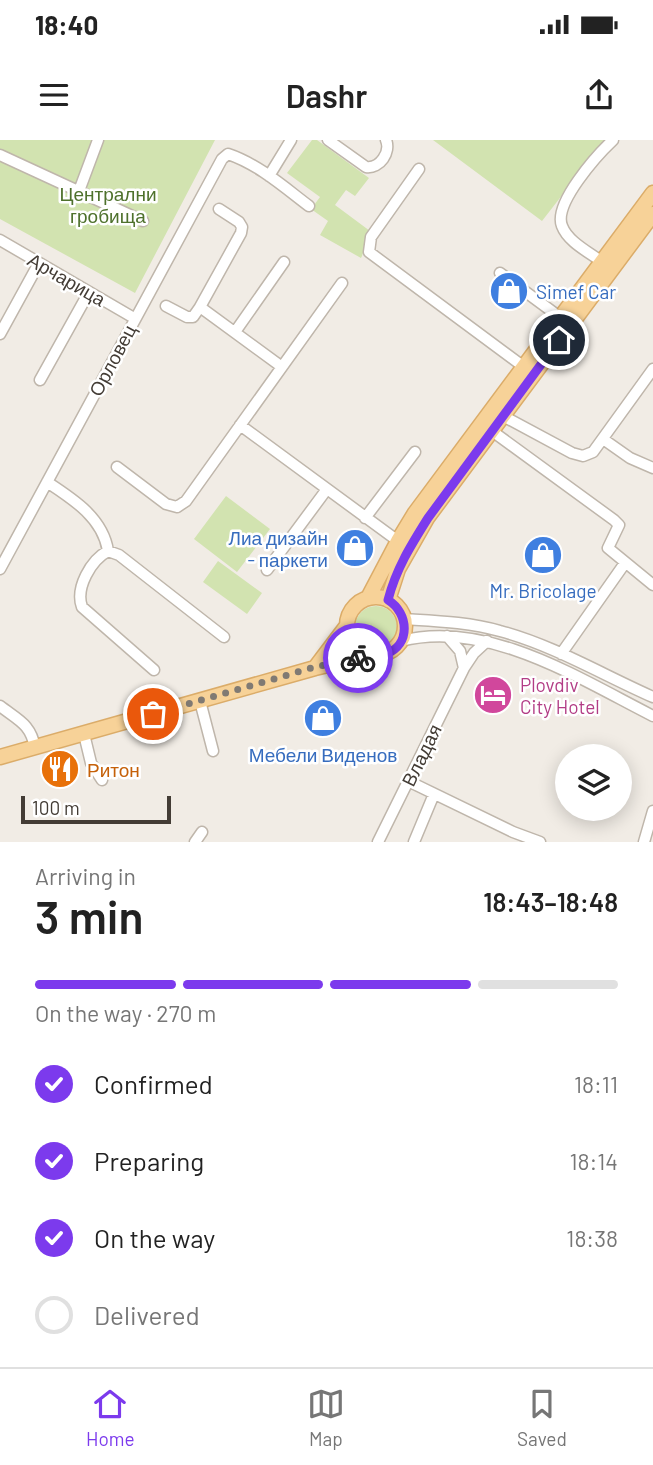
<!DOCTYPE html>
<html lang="en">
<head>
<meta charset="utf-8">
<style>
  :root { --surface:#fff; --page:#f2f2f2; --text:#222; --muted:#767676; --line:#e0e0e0; --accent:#7c3aed }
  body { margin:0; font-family:Barlow,sans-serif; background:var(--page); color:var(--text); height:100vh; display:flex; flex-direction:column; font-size:26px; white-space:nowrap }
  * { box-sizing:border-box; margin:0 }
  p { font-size:23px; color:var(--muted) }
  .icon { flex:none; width:38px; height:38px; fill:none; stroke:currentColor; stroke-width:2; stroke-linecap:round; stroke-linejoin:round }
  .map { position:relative; height:702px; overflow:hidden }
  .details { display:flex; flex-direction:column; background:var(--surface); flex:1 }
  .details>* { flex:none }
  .fabs { position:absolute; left:555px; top:604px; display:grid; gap:14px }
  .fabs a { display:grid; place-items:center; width:77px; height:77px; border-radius:50%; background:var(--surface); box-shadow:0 4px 18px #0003; font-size:35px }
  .scale { position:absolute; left:21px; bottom:18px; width:150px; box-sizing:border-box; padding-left:7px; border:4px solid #433c35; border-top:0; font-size:19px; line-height:24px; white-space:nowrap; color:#433c35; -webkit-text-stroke:5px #fff; paint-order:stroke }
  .pin { position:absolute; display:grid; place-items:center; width:60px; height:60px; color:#fff; margin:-30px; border:4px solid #fff; border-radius:50%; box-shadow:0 2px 7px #0007 }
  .courier { position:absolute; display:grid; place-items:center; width:70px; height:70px; margin:-35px; border:5px solid #7c3aed; border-radius:50%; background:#fff; color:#222; box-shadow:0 2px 9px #0007 }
  .headline em { font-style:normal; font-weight:600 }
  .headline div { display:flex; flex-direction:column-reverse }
  .headline { display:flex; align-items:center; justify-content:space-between; height:119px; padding:0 35px }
  h1 { font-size:46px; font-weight:600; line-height:52px }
  .bar { display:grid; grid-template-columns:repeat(4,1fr); gap:10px 7px; align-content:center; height:84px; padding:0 35px }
  .bar i { height:9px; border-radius:5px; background:var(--line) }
  .bar .selected { background:var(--accent) }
  .bar p { grid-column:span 4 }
  ol { padding:0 35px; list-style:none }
  li { display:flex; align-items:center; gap:21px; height:77px }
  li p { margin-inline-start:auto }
  li .icon { padding:7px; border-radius:50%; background:var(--accent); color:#fff; stroke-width:4 }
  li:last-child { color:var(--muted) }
  li i { width:38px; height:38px; border:4px solid var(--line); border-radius:50% }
  .status { display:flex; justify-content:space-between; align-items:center; height:49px; padding:0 35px; background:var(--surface); direction:ltr }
  .status svg { height:19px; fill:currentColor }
  header { display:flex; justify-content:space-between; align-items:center; height:91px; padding:0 35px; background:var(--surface); font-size:32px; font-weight:600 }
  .dock { display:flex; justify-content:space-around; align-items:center; height:98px; border-top:2px solid var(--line); background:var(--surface); font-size:19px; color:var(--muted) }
  .dock a { display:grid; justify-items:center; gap:4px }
  .dock .selected { color:var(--accent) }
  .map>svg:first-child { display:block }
  .green { fill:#d2e3b0 }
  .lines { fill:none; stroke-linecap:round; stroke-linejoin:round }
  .minor-casing { stroke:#bfb6ab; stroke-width:13 }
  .major-casing { stroke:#dbac69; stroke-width:17 }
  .minor { stroke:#fff; stroke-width:10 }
  .major { stroke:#f7d298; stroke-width:14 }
  .done { stroke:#807a73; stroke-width:7; stroke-dasharray:0 12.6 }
  .route { stroke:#7c3aed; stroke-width:9 }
  .labels { text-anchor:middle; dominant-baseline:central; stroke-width:5; stroke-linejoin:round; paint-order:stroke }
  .park-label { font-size:19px; fill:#4e712c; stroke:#fff }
  .street-label { font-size:19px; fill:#433c35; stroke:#fff }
  .shop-label { font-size:19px; fill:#366cbe; stroke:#fff }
  .hotel-label { font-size:19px; fill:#b23c85; stroke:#fff; text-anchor:start }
  .food-label { font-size:19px; fill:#c56008; stroke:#fff; text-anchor:start }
</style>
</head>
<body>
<div class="status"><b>18:40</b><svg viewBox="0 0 49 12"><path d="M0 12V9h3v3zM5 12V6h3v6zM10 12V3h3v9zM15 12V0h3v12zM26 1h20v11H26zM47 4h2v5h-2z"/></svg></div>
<header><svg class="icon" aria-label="menu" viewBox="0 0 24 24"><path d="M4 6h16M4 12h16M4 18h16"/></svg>Dashr<svg class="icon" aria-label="share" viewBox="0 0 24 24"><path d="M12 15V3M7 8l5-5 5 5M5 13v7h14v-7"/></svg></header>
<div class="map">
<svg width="653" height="702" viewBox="0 0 653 702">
  <rect width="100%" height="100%" fill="#f1ece5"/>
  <path class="green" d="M0,0H215L135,153L0,79Z
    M312,0H317L369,38L355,56L346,50L335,65L370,91C362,101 366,109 361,118L320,95L328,81L311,69L320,57L287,33Z
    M433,0H605L542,81Z
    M226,356L270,389L237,432L194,399Z
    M218,421L262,453L247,474L203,442Z
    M355 487a21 21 0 1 1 42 0a21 21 0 1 1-42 0Z"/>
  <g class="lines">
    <g class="minor-casing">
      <path id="minor" d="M328,0L366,27C380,29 391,12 386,0
        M0,15L143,81
        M419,29L371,97L369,112L524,227
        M269,36L291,0
        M79,51L98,0
        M0,100L134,178
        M602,122C589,112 568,102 562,86C553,64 597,15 613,0
        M500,133L561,178
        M166,166L187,177H193L200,167L282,227
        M200,167L241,93L242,87L239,82L219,69
        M235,192L284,122
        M0,194L39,123
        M40,240L89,152
        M503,276L572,313L583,316L593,312L653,229
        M240,285L398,401
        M492,291L614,380L619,385L608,408L653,445
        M603,299L630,318L653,328
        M117,327L166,364L177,367L186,361L342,143
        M47,342C73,359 103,378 108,411
        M365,378L415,312
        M0,429L222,19L228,14C258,24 284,47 309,66
        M267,430L327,349
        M404,479C436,481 469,482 500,491C553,505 603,535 653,557
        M447,496L460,511L464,528L474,513L487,501
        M401,501C487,479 578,538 653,576
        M561,514L625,423
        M154,530L82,467C75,448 91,420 108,411L119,415L224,497
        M200,561L213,611
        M0,566C18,580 31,584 35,608
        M84,594L91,623L102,640
        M408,641L513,692L540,702
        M195,702L202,692
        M378,702L464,528
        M414,702L434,654
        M644,702L653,671"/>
    </g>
    <g class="major-casing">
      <path id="major" d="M347 486a29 29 0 1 1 58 0a29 29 0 1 1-58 0Z
        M368,458L398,401L415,373L653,53
        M388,460L398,429L427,378L653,74
        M315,528L346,487
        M0,617L315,528L370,515"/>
    </g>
    <use href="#minor" class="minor"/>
    <use href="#major" class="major"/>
  </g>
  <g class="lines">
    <path class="done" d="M153,574L315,527L358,518"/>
    <path class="route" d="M358,518C367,516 377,517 386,514C411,505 409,473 388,460C396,429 411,405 428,378L559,200"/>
  </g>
  <defs>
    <g id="shop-disc" transform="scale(2.0125)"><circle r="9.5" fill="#3f7fe0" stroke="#fff"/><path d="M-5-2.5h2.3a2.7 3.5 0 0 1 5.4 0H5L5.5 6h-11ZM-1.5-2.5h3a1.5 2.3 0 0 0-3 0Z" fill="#fff"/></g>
    <g id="hotel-disc" transform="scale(2.0125)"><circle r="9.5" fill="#d1479c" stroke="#fff"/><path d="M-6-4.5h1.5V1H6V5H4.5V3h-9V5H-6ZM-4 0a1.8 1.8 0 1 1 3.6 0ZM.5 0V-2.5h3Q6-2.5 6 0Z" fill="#fff"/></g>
    <g id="restaurant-disc" transform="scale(2.0125)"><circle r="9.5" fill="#e8710a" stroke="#fff"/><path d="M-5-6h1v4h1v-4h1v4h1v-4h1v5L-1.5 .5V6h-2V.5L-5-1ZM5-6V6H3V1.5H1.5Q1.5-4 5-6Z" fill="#fff"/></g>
  </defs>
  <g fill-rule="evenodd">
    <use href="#shop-disc" x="509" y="151"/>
    <use href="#shop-disc" x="355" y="408"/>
    <use href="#shop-disc" x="543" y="415"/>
    <use href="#hotel-disc" x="493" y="555"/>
    <use href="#shop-disc" x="323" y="578"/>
    <use href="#restaurant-disc" x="60" y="629"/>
  </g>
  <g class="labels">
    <g class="park-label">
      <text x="108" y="53">Централни<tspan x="108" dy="22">гробища</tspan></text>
    </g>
    <g class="street-label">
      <text transform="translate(67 139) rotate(30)">Арчарица</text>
      <text transform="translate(112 220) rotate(-62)">Орловец</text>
      <text transform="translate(421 615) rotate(-64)">Владая</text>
    </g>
    <g class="shop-label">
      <text x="536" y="151" text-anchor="start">Simef Car</text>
      <text x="328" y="397" text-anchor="end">Лиа дизайн<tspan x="328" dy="22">- паркети</tspan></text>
      <text x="543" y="450">Mr. Bricolage</text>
      <text x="323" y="614">Мебели Виденов</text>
    </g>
    <g class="hotel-label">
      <text x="520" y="544">Plovdiv<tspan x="520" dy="22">City Hotel</tspan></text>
    </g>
    <g class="food-label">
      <text x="87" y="629">Ритон</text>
    </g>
  </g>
</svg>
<div class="fabs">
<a><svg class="icon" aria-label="layers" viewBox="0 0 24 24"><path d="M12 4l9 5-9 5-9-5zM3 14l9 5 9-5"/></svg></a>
</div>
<div class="scale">100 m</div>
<div class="pin" style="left:153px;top:574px;background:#ea580c"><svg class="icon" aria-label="bag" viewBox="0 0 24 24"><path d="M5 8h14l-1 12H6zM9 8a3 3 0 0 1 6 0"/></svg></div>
<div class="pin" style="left:559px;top:200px;background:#1f2937"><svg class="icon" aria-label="home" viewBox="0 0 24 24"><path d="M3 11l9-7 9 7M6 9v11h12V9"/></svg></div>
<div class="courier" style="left:358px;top:518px"><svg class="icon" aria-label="bike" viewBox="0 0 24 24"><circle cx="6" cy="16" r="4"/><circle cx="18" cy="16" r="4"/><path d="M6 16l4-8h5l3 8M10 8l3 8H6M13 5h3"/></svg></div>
</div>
<section class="details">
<div class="headline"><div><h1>3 min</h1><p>Arriving in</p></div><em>18:43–18:48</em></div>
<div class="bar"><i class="selected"></i><i class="selected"></i><i class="selected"></i><i></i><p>On the way · 270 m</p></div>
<ol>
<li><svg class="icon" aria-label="check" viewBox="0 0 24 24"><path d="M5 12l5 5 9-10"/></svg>Confirmed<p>18:11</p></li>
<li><svg class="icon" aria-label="check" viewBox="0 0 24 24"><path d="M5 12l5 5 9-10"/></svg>Preparing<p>18:14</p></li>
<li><svg class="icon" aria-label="check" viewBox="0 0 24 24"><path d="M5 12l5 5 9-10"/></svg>On the way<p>18:38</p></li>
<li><i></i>Delivered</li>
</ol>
</section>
<nav class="dock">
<a class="selected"><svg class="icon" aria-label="home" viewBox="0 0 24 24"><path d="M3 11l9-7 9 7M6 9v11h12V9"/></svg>Home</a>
<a><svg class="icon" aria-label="map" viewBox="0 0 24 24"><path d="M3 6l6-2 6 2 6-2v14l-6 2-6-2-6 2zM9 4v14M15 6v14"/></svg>Map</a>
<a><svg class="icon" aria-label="saved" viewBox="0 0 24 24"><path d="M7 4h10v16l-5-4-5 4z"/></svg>Saved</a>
</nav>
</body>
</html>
